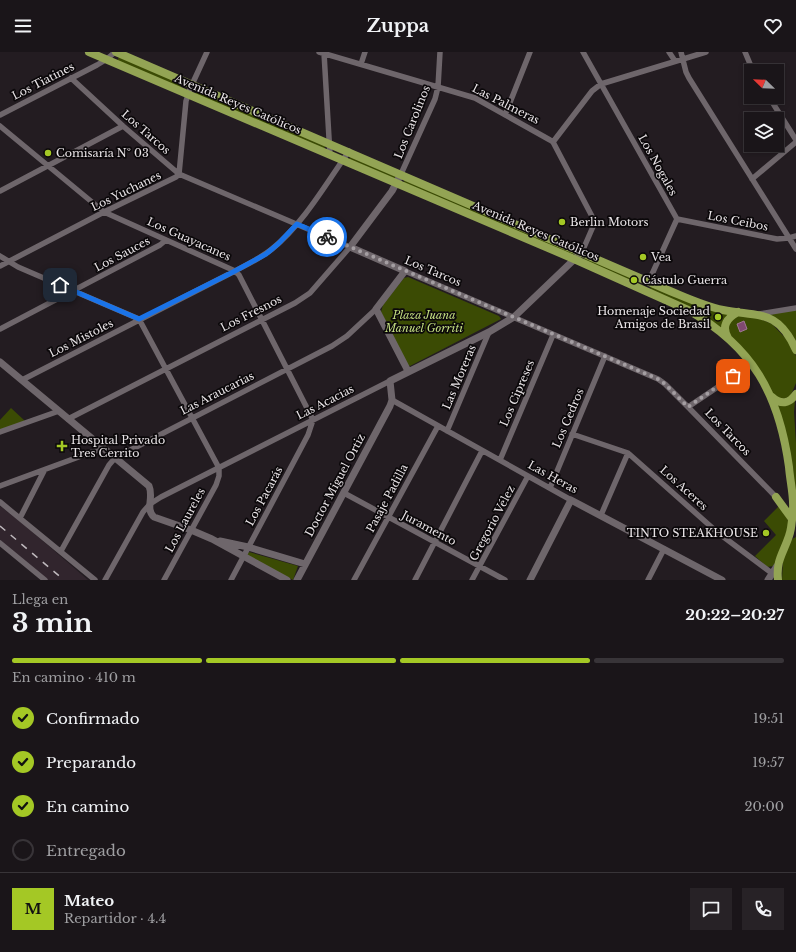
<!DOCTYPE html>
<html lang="es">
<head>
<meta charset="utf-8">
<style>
  :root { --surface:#1a1519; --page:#272226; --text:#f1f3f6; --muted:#9f9fa2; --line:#383438; --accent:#a4c825 }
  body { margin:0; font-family:"Libre Baskerville",serif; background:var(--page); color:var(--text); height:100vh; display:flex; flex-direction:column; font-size:15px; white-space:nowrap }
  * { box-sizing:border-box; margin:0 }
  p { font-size:13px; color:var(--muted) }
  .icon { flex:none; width:22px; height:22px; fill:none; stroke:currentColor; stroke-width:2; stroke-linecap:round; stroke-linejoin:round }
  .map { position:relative; height:528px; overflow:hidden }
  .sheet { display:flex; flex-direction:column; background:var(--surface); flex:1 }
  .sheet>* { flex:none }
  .needle { width:26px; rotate:293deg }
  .fabs { position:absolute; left:744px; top:12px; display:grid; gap:8px }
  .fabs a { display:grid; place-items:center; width:40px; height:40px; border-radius:0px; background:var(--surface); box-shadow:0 2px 6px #0003,0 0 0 1px var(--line); font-size:20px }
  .pin { position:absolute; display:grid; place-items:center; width:34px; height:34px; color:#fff; margin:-17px; border-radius:8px; box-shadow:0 2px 6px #0006 }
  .courier { position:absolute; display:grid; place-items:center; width:40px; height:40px; margin:-20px; border:3px solid #1a73e8; border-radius:50%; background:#fff; color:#222; box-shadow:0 1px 5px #0007 }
  .headline em { font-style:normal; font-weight:700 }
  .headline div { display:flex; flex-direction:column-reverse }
  .headline { display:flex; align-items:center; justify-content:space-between; height:68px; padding:0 12px }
  h1 { font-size:26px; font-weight:700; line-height:30px }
  .bar { display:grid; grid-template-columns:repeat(4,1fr); gap:6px 4px; align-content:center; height:48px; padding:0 12px }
  .bar i { height:5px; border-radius:3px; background:var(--line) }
  .bar .current { background:var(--accent) }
  .bar p { grid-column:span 4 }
  .line { display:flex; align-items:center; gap:10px; padding:0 12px; border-top:1px solid var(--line) }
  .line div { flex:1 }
  .round { display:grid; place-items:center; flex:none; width:42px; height:42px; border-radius:0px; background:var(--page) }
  ol { padding:0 12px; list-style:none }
  li { display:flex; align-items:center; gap:12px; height:44px }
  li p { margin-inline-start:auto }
  li .icon { padding:4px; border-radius:50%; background:var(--accent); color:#111; stroke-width:4 }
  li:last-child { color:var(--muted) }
  li i { width:22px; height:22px; border:2px solid var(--line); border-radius:50% }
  header { display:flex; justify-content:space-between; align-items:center; height:52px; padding:0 12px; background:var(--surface); font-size:18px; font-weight:700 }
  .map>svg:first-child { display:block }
  .built { fill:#31252d }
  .green { fill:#3b4b04 }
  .water { fill:#804971; stroke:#a07894 }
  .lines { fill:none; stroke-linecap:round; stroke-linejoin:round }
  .minor { stroke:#6e666b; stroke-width:5.5 }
  .tertiary { stroke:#6e666b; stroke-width:7 }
  .primary { stroke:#93a454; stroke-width:8 }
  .rail { stroke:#bfb9bd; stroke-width:1.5; stroke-dasharray:7 7; stroke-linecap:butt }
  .done { stroke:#a49ea2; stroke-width:4; stroke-dasharray:0 7.2 }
  .route { stroke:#1a73e8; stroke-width:5 }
  .poi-dot { fill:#a4c825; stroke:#0b080a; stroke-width:1.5 }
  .labels { text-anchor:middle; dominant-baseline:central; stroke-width:3.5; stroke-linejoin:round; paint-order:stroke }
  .street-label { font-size:11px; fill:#e9e4e7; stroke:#0b080a }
  .poi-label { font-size:11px; fill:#e9e4e7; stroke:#0b080a; text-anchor:start }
  .park-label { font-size:11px; font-style:italic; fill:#c3de81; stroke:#0b080a }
</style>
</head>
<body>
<header><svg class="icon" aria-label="menu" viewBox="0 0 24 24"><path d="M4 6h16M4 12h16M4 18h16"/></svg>Zuppa<svg class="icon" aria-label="heart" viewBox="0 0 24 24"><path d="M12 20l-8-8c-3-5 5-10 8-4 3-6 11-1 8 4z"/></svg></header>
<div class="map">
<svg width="796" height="528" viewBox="0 0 796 528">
  <rect width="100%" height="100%" fill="#231c21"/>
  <path class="built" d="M0,454L22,471L88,528H48L0,488Z"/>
  <path class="green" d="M119,5L182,31L180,36L117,9Z
    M197,38L326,92L324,97L195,43Z
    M351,104L396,123L394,128L348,109Z
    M405,127L574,198L572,204L403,133Z
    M586,203L640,226L637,233L583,210Z
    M408,225L499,264L501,267L410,314L407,313L381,260L383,253L404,226Z
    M650,234L731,260L723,278L651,238Z
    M796,258V289L791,282L770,262Z
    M748,262L772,272L790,291L796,304V331L790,345L777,348L729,284L728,274L735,264Z
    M795,349L794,360L796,391V460L777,353Z
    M11,356L25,369L0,378V368Z
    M780,453C782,457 786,461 787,464C792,478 779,501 774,514L767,515L755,504L776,483L764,469Z
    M796,485V528H782L783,506L790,488Z
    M249,500L298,514L293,528L246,504Z"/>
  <path class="water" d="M744,269L747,277L740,280L737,272Z"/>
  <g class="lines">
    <path class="minor" d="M319,0L475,46L550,88L553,90L595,170L582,200
      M583,0L677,167L648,231
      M669,0L675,9
      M681,0L686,20L689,26L796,197
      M745,0L753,19
      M324,1L330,103
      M361,12L365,0
      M769,45L796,88
      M0,63L97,13L107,7L115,0
      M505,63L530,0
      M0,74L104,160L235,219L239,223L308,358L313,368L308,383L231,528
      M553,90L592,39L601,32L706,0
      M401,122L435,47L438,35L440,0
      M752,127L796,90
      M0,139L123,74
      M677,167L777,187L789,186L796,184
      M0,204L18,215L139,267L219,416V424L216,433L164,528
      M0,214L104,160L176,125L179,122L186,49L190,37L207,0
      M405,219L658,327L665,332L688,355L776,445
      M759,262L796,256
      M0,277L160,193L166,188
      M22,328L235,219C248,212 261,206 272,197C303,172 326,132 349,99
      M392,348L571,448
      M688,355L752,312
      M68,367L295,251L310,241L350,195L179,122L123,74L71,26
      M447,379L489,280
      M0,380L59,359
      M572,382L628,401L717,480L773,522
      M500,408L553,283
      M0,434L103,396
      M550,436L605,304
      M344,441L505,528
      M0,450L95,528
      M601,463L628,401
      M20,466L44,419
      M0,491L45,528
      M61,499L109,413L115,406L332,294L347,284L376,257
      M105,528L143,460L150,452L161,445L390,329
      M354,528L438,374
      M415,528L482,399
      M472,528L528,424
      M648,528L664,497"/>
    <path class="tertiary" d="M401,122L392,139L350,195L405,219L376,257L408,319
      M0,310L149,434C154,445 145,457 154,465L191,478L212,487L287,528
      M220,489L248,495L305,512
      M297,528L390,354L392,348L390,329L489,280L514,265L582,200
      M530,528L571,448L722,528
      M768,528L777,514"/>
    <path class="primary" d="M89,0L574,207L688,258C753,295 779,342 789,415C790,429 794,444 793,457C792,466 792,476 789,484C783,502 776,508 778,528
      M116,0C301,78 485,159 670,239C687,246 704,254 723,258C759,265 778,257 796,298
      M728,286C721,274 727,266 738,260
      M772,345C781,353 789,352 796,342
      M776,445L792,467"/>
    <path class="rail" d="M0,474L64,528"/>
  </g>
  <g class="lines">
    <path class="done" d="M327,185L658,327L665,332L688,355L733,324"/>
    <path class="route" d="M60,233L139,267L235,219L266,202L278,192L297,172L327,185"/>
  </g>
  <g class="poi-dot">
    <circle cx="48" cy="101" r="4"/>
    <circle cx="562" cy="170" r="4"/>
    <circle cx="643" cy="205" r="4"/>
    <circle cx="634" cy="228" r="4"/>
    <circle cx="718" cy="265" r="4"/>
    <path d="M60 388h4v4h4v4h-4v4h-4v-4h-4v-4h4z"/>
    <circle cx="766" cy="481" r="4"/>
  </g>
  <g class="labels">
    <g class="street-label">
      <text transform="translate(43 29) rotate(-27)">Los Tiatines</text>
      <text transform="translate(238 52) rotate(23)">Avenida Reyes Católicos</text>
      <text transform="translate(506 52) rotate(27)">Las Palmeras</text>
      <text transform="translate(412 70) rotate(-68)">Los Carolinos</text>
      <text transform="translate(146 80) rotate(41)">Los Tarcos</text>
      <text transform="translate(658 113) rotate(61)">Los Nogales</text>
      <text transform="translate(126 139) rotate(-26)">Los Yuchanes</text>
      <text transform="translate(738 169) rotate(11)">Los Ceibos</text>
      <text transform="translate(536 179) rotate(23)">Avenida Reyes Católicos</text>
      <text transform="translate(189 187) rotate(24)">Los Guayacanes</text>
      <text transform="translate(122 202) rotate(-28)">Los Sauces</text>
      <text transform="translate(433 219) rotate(23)">Los Tarcos</text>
      <text transform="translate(251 261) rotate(-27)">Los Fresnos</text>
      <text transform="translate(81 286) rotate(-27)">Los Mistoles</text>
      <text transform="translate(459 325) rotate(-67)">Las Moreras</text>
      <text transform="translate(217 341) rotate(-27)">Las Araucarias</text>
      <text transform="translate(517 341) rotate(-67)">Los Cipreses</text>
      <text transform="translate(325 350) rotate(-27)">Las Acacias</text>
      <text transform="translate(568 366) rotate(-67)">Los Cedros</text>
      <text transform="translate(728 380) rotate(46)">Los Tarcos</text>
      <text transform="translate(553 425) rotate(29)">Las Heras</text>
      <text transform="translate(335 433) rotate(-62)">Doctor Miguel Ortiz</text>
      <text transform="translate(684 436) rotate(42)">Los Aceres</text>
      <text transform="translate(264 444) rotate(-62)">Los Pacarás</text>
      <text transform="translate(387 446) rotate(-62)">Pasaje Padilla</text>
      <text transform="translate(185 468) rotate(-62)">Los Laureles</text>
      <text transform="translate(492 471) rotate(-62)">Gregorio Vélez</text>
      <text transform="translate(429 476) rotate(28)">Juramento</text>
    </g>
    <g class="poi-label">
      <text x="56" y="101">Comisaría Nº 03</text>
      <text x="570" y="170">Berlin Motors</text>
      <text x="651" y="205">Vea</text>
      <text x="642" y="228">Cástulo Guerra</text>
      <text x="710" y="259" text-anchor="end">Homenaje Sociedad<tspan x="710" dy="13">Amigos de Brasil</tspan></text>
      <text x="71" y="388">Hospital Privado<tspan x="71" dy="13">Tres Cerrito</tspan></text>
      <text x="758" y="481" text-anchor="end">TINTO STEAKHOUSE</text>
    </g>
    <g class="park-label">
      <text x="424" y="263">Plaza Juana<tspan x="424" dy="13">Manuel Gorriti</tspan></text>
    </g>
  </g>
</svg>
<div class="fabs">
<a><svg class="needle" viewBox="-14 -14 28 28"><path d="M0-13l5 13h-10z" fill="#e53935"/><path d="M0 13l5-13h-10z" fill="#9f9fa2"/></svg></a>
<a><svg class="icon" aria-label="layers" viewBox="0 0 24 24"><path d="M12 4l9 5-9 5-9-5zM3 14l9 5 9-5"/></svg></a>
</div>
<div class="pin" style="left:733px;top:324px;background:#ea580c"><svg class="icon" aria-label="bag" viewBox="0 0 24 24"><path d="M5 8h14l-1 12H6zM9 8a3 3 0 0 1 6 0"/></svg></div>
<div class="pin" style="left:60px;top:233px;background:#1f2937"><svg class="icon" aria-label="home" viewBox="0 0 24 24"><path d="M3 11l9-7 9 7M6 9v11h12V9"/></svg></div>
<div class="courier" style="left:327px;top:185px"><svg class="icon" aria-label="bike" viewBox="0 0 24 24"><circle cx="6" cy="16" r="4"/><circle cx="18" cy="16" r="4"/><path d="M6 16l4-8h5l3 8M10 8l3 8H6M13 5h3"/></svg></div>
</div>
<section class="sheet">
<div class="headline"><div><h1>3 min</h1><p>Llega en</p></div><em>20:22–20:27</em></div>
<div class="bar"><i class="current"></i><i class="current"></i><i class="current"></i><i></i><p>En camino · 410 m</p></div>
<ol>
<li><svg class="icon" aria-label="check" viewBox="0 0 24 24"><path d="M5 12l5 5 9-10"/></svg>Confirmado<p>19:51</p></li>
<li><svg class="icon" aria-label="check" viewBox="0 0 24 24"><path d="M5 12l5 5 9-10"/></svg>Preparando<p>19:57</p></li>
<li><svg class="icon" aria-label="check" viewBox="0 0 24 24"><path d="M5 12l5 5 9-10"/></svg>En camino<p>20:00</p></li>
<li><i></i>Entregado</li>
</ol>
<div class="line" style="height:72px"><b class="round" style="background:var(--accent);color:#111">M</b><div><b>Mateo</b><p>Repartidor · 4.4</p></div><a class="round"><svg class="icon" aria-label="chat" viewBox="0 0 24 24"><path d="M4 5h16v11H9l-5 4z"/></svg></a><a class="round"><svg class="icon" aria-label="phone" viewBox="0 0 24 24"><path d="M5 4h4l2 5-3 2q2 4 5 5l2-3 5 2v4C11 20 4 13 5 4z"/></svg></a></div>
</section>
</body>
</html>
